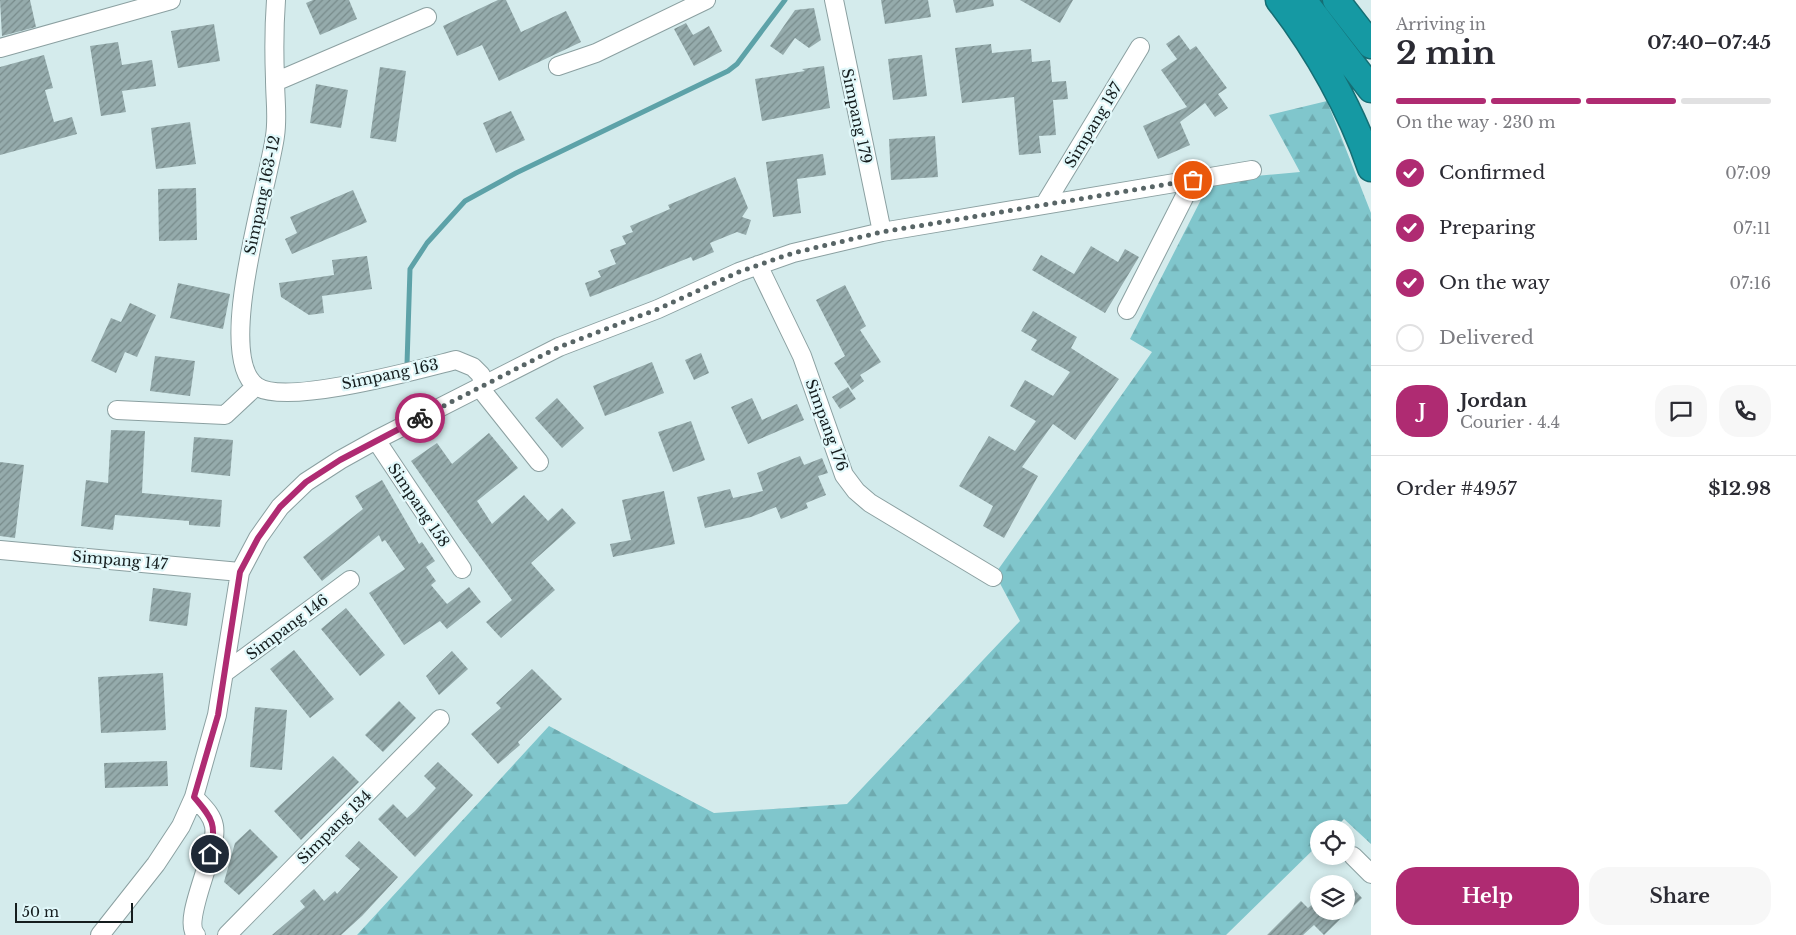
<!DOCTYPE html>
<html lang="en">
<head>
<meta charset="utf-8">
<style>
  :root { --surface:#fff; --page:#f7f7f7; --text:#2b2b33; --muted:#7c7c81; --line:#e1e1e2; --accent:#af2b72 }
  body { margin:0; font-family:"Libre Baskerville",serif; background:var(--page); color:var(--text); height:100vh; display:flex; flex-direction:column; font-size:19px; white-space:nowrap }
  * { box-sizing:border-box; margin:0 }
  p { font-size:16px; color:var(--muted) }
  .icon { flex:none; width:28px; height:28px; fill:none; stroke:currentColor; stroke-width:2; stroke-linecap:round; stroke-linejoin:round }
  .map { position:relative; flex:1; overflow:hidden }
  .details { display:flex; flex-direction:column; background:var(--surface); width:425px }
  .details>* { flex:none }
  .tools { position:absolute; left:1310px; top:820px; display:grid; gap:10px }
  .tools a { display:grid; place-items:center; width:45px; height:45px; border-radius:50%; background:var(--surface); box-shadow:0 2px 8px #0003; font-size:25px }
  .scale { position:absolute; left:15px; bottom:12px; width:118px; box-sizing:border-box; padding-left:5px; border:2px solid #151d1e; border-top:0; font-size:14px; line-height:18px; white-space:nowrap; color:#151d1e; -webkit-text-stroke:4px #e1f8fa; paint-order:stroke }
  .pin { position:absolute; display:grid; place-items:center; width:42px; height:42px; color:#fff; margin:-21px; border:2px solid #fff; border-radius:50%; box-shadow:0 1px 5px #0007 }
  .courier { position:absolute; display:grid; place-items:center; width:50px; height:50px; margin:-25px; border:4px solid #af2b72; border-radius:50%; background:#fff; color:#222; box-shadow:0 1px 6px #0007 }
  .headline em { font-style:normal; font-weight:700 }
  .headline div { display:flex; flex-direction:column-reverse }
  .headline { display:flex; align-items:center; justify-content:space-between; height:85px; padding:0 25px }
  h1 { font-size:32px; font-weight:700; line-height:38px }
  .bar { display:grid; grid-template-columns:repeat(4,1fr); gap:8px 5px; align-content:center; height:60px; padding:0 25px }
  .bar i { height:6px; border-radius:4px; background:var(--line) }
  .bar .selected { background:var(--accent) }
  .bar p { grid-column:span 4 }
  .line { display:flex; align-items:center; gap:12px; padding:0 25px; border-top:1px solid var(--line) }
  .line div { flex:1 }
  .round { display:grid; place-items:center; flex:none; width:52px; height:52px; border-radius:20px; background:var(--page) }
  ol { padding:0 25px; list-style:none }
  li { display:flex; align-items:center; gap:15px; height:55px }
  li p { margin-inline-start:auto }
  li .icon { padding:5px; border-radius:50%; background:var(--accent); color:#fff; stroke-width:4 }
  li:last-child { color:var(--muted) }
  li i { width:28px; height:28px; border:2px solid var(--line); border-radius:50% }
  .button { display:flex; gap:10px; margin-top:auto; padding:10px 25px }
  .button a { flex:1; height:58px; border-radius:20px; background:var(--accent); color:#fff; font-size:20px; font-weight:700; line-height:58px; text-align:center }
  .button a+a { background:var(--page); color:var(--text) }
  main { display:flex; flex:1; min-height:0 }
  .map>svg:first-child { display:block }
  .forest { fill:url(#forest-firs) }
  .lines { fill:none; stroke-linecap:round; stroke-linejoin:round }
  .stream { stroke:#5da2a8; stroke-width:5 }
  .building { fill:url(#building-hatch) }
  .minor-casing { stroke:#8ba0a1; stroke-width:20 }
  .highway-casing { stroke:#156e74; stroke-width:29 }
  .minor { stroke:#fff; stroke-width:18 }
  .highway { stroke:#1599a3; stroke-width:26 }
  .done { stroke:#586566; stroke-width:5; stroke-dasharray:0 9 }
  .route { stroke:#af2b72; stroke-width:6 }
  .labels { text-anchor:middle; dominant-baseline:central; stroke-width:4.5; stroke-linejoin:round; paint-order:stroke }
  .street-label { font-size:15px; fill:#151d1e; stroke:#e1f8fa }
</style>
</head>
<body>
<main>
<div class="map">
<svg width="1371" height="935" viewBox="0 0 1371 935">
  <defs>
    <pattern id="forest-firs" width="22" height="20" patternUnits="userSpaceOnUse" patternTransform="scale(1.25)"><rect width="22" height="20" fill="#80c6cc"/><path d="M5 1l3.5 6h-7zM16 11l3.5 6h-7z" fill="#6eaaaf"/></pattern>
    <pattern id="building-hatch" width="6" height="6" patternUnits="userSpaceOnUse" patternTransform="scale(1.25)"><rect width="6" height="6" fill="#95abac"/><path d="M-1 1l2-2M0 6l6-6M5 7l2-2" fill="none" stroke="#788b8b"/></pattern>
  </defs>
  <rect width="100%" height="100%" fill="#d4ebec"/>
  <path class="forest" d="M1327,101L1371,213V844L1344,819L1334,829H1319V844L1226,935H357L549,726L714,813L847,804L1020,621L995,574L1152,352L1130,339L1211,180L1300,172L1269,115Z"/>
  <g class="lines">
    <path class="stream" d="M407,364L410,269L427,243L465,201L516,173L728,71L737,64L785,0"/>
  </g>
  <path class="building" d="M0,0H30L36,27L2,36Z
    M313,0H349L357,19L320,35L306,3Z
    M498,0H506L521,32L566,11L581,42L499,81L482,45L457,56L443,26Z
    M881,0H928L931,17L885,24Z
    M953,0H993L994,6L956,13Z
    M1020,0H1073L1060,23Z
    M814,8L821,40L809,48L795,38L783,55L770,46L795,10Z
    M686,23L693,35L709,26L722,51L694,66L674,29Z
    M214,24L220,61L178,68L171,31Z
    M1179,35L1190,50L1196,46L1227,88L1218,94L1228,108L1215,117L1205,103L1180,122L1190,145L1158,159L1143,126L1187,107L1161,70L1177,59L1166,44Z
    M118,42L122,65L152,60L156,86L122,91L126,112L101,116L90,46Z
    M991,44L992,53L1031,49L1032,62L1050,60L1052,82L1066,81L1068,99L1053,100L1056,135L1039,136L1041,153L1019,155L1014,97L962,103L955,48Z
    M44,55L53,88L45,90L54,122L72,117L77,134L0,155V67Z
    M922,55L927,96L893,100L888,59Z
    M824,66L830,108L762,121L755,79L805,71L802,69Z
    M380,67L406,71L396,142L370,138Z
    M316,84L348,90L341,128L310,123Z
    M511,111L525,140L496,153L483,123Z
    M190,122L196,164L156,169L151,128Z
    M935,136L938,177L891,180L889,139Z
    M823,154L826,175L797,179L801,213L773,217L766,162Z
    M735,177L748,208L742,217L751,220L746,235L737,232L710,243L714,252L693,261L691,257L590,297L585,283L601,277L598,271L616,264L610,250L626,244L622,236L633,232L630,226L670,209L668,205Z
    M196,188L197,240L159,241L158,189Z
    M353,190L367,222L292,254L285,239L297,233L290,217Z
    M1091,246L1118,262L1125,249L1139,257L1105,313L1032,270L1041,255L1074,274Z
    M367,256L372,289L322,296L324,313L309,315L281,297L279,283L334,275L332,260Z
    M178,283L230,294L223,329L170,318Z
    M845,285L866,326L860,330L881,362L860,375L864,381L852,390L834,363L845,356L816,300Z
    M130,303L156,315L137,357L125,352L116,373L91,361L111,318L121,322Z
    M1033,311L1077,337L1071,348L1119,379L1075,440L1053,424L1022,467L1038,476L1004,538L983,526L993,506L959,486L989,436L1015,451L1036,421L1010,406L1025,380L1053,396L1070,372L1031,350L1037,340L1021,331Z
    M701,353L709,373L694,380L685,360Z
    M155,356L195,361L190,396L150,391Z
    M652,362L664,393L605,416L593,386Z
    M848,387L856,399L840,409L832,397Z
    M557,398L584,428L562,448L535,418Z
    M752,398L762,420L797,404L804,420L748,444L731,407Z
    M691,421L705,460L673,472L658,432Z
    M111,430L145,431L142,493L222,500L220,527L189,525V521L115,515L113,530L81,526L86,480L108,483Z
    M489,433L518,468L477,501L492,524L524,495L548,521L562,508L576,523L531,563L555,590L501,638L486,622L512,600L459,529L411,461L437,443L452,464Z
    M194,437L233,440L230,476L191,472Z
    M800,456L804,465L822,458L828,473L818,476L826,495L806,503L808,508L781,519L776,507L751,517L705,528L697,497L730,489L733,498L763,491L757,473Z
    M0,462L24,465L15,538L0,536Z
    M382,480L419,544L422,542L435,561L426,567L436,581L431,585L447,604L469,587L481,602L447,629L440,621L404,645L369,593L405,569L385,540L382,542L379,535L322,581L303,557L363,509L355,496Z
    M664,491L675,544L613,557L610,544L631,540L622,500Z
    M153,588L191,593L187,626L149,621Z
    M346,608L385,655L360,676L321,629Z
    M294,650L334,699L310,718L270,669Z
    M452,651L468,669L439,695L426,676Z
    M532,669L562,699L518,742L520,745L498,764L471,734L501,708L496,703Z
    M163,673L166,730L101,733L98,677Z
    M399,701L416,718L383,752L365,735Z
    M255,707L287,710L282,770L250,767Z
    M333,756L359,782L301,840L274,811Z
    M167,761L168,786L105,788L104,763Z
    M438,762L473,795L415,857L378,819L393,804L407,818L415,811L436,788L424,776Z
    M250,829L278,857L239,895L224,882L235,843Z
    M359,841L398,877L362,916L341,935H272L305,907L300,901L314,889L324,901L335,891L337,894L360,869L345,856Z
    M1346,881L1362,898L1324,935L1314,925L1303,935H1267L1301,901L1308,908L1319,898V911H1346Z"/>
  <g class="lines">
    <g class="minor-casing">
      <path id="minor" d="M276,0C274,27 274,53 275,79C275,99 278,117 275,136C269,183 214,354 256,386C285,407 420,369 456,360L473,367L481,375L484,393L539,462
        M834,0L882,232
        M0,48L171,0
        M558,66L596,53L706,0
        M275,82L427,17
        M1045,204L1140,47
        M758,265L802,356L844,475L856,491L870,503L993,577
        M1127,310L1193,180
        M117,410L225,415L256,386
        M376,440L462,569
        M0,550L240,572
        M224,673L350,580
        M194,797C202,806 212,814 214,826C219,851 181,919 196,935
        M1353,856L1371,874
        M100,935L156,864L181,826L194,797L217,715L240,572L258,538L280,507L306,482L340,460L376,440L559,347L658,309L739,272L793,253L882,232L1252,170
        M227,935L440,719"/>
    </g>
    <g class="highway-casing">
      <path id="highway" d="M1279,0C1317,49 1351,109 1371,168
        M1303,0L1371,89
        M1336,0L1371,45"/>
    </g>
    <use href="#minor" class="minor"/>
    <use href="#highway" class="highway"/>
  </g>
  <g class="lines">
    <path class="done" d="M420,418L559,347L658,309L739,272L793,253L882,232L1193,180"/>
    <path class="route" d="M210,854C217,825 213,819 194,797L218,715L240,572L258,538L280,507L306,482L340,460L420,418"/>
  </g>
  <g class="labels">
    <g class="street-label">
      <text transform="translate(857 116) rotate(78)">Simpang 179</text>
      <text transform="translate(1093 125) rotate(-59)">Simpang 187</text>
      <text transform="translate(262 195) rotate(-78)">Simpang 163-12</text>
      <text transform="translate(390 374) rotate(-12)">Simpang 163</text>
      <text transform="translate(827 425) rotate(70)">Simpang 176</text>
      <text transform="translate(419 505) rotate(56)">Simpang 158</text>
      <text transform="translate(120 560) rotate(5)">Simpang 147</text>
      <text transform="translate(287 627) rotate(-37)">Simpang 146</text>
      <text transform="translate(334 827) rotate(-45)">Simpang 134</text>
    </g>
  </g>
</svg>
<div class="tools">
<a><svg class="icon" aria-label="locate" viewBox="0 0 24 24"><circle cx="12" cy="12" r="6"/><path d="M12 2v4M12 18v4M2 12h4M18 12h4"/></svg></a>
<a><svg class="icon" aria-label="layers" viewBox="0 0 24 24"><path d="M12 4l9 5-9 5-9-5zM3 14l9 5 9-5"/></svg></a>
</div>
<div class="scale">50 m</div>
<div class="pin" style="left:1193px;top:180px;background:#ea580c"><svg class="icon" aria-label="bag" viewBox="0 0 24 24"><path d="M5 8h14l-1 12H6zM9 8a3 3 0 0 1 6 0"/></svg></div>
<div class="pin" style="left:210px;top:854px;background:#1f2937"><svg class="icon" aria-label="home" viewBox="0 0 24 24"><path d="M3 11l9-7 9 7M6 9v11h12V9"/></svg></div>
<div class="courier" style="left:420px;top:418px"><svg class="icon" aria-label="bike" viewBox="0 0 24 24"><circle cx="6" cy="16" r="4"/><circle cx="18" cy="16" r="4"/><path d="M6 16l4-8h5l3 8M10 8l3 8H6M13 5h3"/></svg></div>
</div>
<section class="details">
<div class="headline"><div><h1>2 min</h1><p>Arriving in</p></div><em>07:40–07:45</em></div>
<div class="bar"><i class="selected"></i><i class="selected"></i><i class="selected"></i><i></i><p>On the way · 230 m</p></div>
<ol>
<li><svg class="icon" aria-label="check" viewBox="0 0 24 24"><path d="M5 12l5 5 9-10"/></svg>Confirmed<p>07:09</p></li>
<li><svg class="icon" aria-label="check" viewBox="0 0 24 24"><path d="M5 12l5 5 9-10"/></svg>Preparing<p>07:11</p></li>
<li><svg class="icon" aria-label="check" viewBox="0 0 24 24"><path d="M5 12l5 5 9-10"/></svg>On the way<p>07:16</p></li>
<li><i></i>Delivered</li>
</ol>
<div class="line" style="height:90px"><b class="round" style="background:var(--accent);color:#fff">J</b><div><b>Jordan</b><p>Courier · 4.4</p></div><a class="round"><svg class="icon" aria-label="chat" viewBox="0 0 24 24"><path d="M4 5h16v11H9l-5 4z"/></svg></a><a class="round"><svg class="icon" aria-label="phone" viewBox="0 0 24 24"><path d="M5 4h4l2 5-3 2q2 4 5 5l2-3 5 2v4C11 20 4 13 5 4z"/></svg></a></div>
<div class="line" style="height:65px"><div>Order #4957</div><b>$12.98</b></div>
<div class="button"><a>Help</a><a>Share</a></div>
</section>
</main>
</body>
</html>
